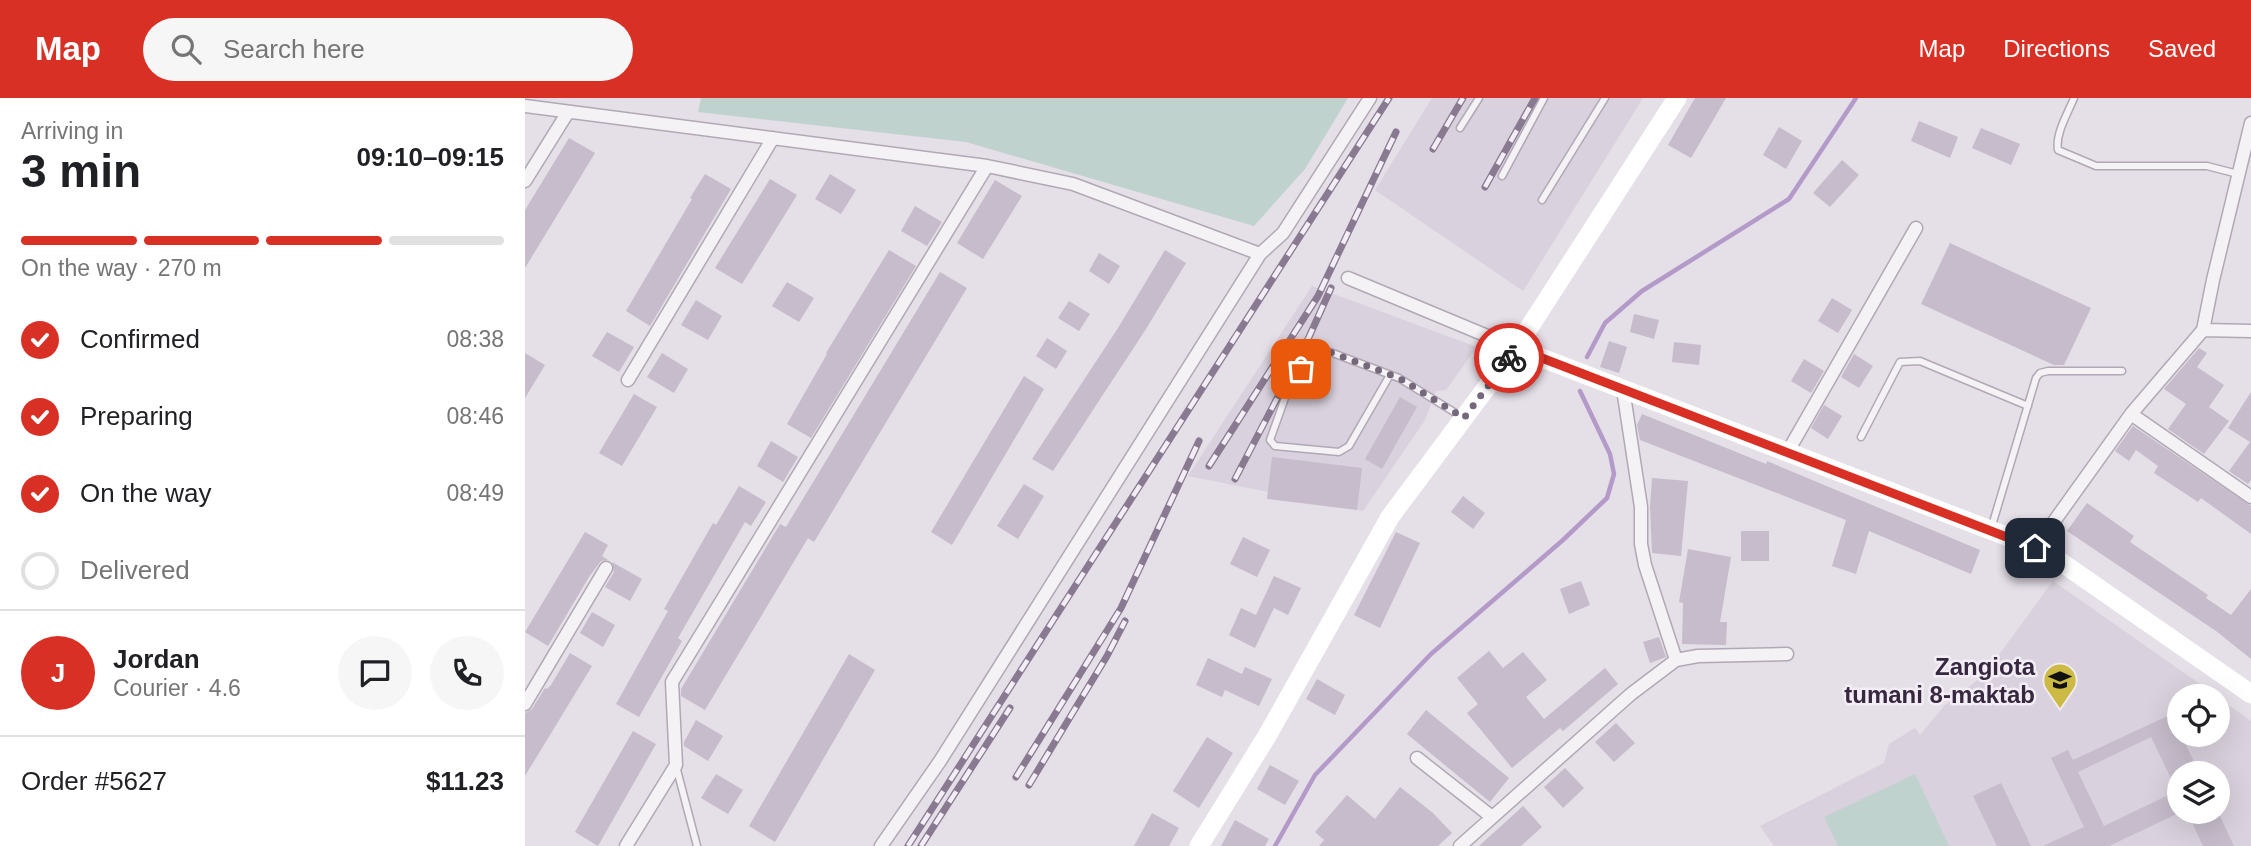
<!DOCTYPE html>
<html lang="en">
<head>
<meta charset="utf-8">
<style>
  :root { --surface:#fff; --page:#f6f6f6; --text:#202124; --muted:#757577; --line:#e0e0e0; --accent:#d93025 }
  body { margin:0; font-family:Helvetica,sans-serif; background:var(--page); color:var(--text); height:100vh; display:flex; flex-direction:column; font-size:26px; white-space:nowrap }
  * { box-sizing:border-box; margin:0 }
  p { font-size:23px; color:var(--muted) }
  .icon { flex:none; width:38px; height:38px; fill:none; stroke:currentColor; stroke-width:2; stroke-linecap:round; stroke-linejoin:round }
  .map { position:relative; flex:1; overflow:hidden }
  .drawer { display:flex; flex-direction:column; background:var(--surface); width:525px }
  .drawer>* { flex:none }
  .buttons { position:absolute; left:1642px; top:586px; display:grid; gap:14px }
  .buttons a { display:grid; place-items:center; width:63px; height:63px; border-radius:50%; background:var(--surface); box-shadow:0 7px 28px #0002; font-size:35px }
  .pin { position:absolute; display:grid; place-items:center; width:60px; height:60px; color:#fff; margin:-30px; border-radius:14px; box-shadow:0 4px 10px #0006 }
  .courier { position:absolute; display:grid; place-items:center; width:70px; height:70px; margin:-35px; border:5px solid #d93025; border-radius:50%; background:#fff; color:#222; box-shadow:0 2px 9px #0007 }
  .overview em { font-style:normal; font-weight:700 }
  .overview div { display:flex; flex-direction:column-reverse }
  .overview { display:flex; align-items:center; justify-content:space-between; height:119px; padding:0 21px }
  h1 { font-size:46px; font-weight:700; line-height:52px }
  .bar { display:grid; grid-template-columns:repeat(4,1fr); gap:10px 7px; align-content:center; height:84px; padding:0 21px }
  .bar i { height:9px; border-radius:5px; background:var(--line) }
  .bar .on { background:var(--accent) }
  .bar p { grid-column:span 4 }
  .line { display:flex; align-items:center; gap:18px; padding:0 21px; border-top:2px solid var(--line) }
  .line div { flex:1 }
  .round { display:grid; place-items:center; flex:none; width:74px; height:74px; border-radius:37px; background:var(--page) }
  ol { padding:0 21px; list-style:none }
  li { display:flex; align-items:center; gap:21px; height:77px }
  li p { margin-inline-start:auto }
  li .icon { padding:7px; border-radius:50%; background:var(--accent); color:#fff; stroke-width:4 }
  li:last-child { color:var(--muted) }
  li i { width:38px; height:38px; border:4px solid var(--line); border-radius:50% }
  header { display:flex; align-items:center; gap:42px; box-sizing:border-box; height:98px; padding:0 35px; background:var(--accent); color:#fff }
  header strong { font-size:33px }
  nav { display:flex; gap:38px; margin-inline-start:auto; font-size:24px }
  .search { width:490px; height:63px; background:var(--page); display:flex; align-items:center; gap:18px; box-sizing:border-box; padding:0 24px; border-radius:38px; color:var(--muted); font-size:26px }
  main { display:flex; flex:1; min-height:0 }
  .map>svg:first-child { display:block }
  .built { fill:#d9d1dd; fill-rule:evenodd }
  .green { fill:#c0d2ce }
  .lines { fill:none; stroke-linecap:round; stroke-linejoin:round }
  .stream { stroke:#b39ac8; stroke-width:4.5 }
  .building { fill:#c6bccb; fill-rule:evenodd }
  .lane-casing { stroke:#b1a8b5; stroke-width:9 }
  .street-casing { stroke:#b1a8b5; stroke-width:15 }
  .lane { stroke:#f5f2f6; stroke-width:6 }
  .street { stroke:#f5f2f6; stroke-width:12 }
  .secondary { stroke:#fff; stroke-width:19 }
  .rail-casing { stroke:#897991; stroke-width:7 }
  .rail { stroke:#f3eef6; stroke-width:4.5; stroke-dasharray:13; stroke-linecap:butt }
  .done { stroke:#74687a; stroke-width:7; stroke-dasharray:0 12.6 }
  .route { stroke:#d93025; stroke-width:9 }
  .labels { text-anchor:middle; dominant-baseline:central; stroke-width:5; stroke-linejoin:round; paint-order:stroke }
  .poi-label { font-size:24px; font-weight:bold; fill:#37283f; stroke:#f3eef6; text-anchor:end }
</style>
</head>
<body>
<header>
<strong>Map</strong>
<div class="search"><svg class="icon" aria-label="search" viewBox="0 0 24 24"><circle cx="10" cy="10" r="6"/><path d="M15 15l6 6"/></svg>Search here</div>
<nav><a>Map</a><a>Directions</a><a>Saved</a></nav>
</header>
<main>
<section class="drawer">
<div class="overview"><div><h1>3 min</h1><p>Arriving in</p></div><em>09:10–09:15</em></div>
<div class="bar"><i class="on"></i><i class="on"></i><i class="on"></i><i></i><p>On the way · 270 m</p></div>
<ol>
<li><svg class="icon" aria-label="check" viewBox="0 0 24 24"><path d="M5 12l5 5 9-10"/></svg>Confirmed<p>08:38</p></li>
<li><svg class="icon" aria-label="check" viewBox="0 0 24 24"><path d="M5 12l5 5 9-10"/></svg>Preparing<p>08:46</p></li>
<li><svg class="icon" aria-label="check" viewBox="0 0 24 24"><path d="M5 12l5 5 9-10"/></svg>On the way<p>08:49</p></li>
<li><i></i>Delivered</li>
</ol>
<div class="line" style="height:126px"><b class="round" style="background:var(--accent);color:#fff">J</b><div><b>Jordan</b><p>Courier · 4.6</p></div><a class="round"><svg class="icon" aria-label="chat" viewBox="0 0 24 24"><path d="M4 5h16v11H9l-5 4z"/></svg></a><a class="round"><svg class="icon" aria-label="phone" viewBox="0 0 24 24"><path d="M5 4h4l2 5-3 2q2 4 5 5l2-3 5 2v4C11 20 4 13 5 4z"/></svg></a></div>
<div class="line" style="height:91px"><div>Order #5627</div><b>$11.23</b></div>
</section>
<div class="map">
<svg width="1726" height="748" viewBox="0 0 1726 748">
  <rect width="100%" height="100%" fill="#e5dfe8"/>
  <path class="built" d="M907,0H1118L998,193L850,92Z
    M787,188L952,249L921,292L911,293L900,322L838,413L663,378Z
    M1528,483L1692,598H1654V637H1692V599L1726,623V748H1249L1235,728L1359,665L1364,646L1390,630L1395,637L1419,608L1459,577ZM1654,676H1692V714H1654Z"/>
  <path class="green" d="M176,0H823L780,71L729,128L441,44L173,14Z
    M1390,676L1424,748H1313L1299,719Z"/>
  <g class="lines">
    <path class="stream" d="M1062,259L1080,225L1117,193L1264,101L1331,0
      M750,748L790,677L906,556L1038,442L1082,400L1089,376L1085,356L1055,293"/>
  </g>
  <path class="building" d="M1170,0H1201L1166,60L1143,47Z
    M1394,23L1433,39L1425,60L1386,43Z
    M1254,29L1277,43L1261,71L1238,57Z
    M1456,30L1495,46L1486,67L1447,50Z
    M44,40L70,55L0,170V112Z
    M1317,62L1334,77L1305,109L1288,95Z
    M180,76L206,91L125,228L101,213L167,101L165,100Z
    M305,76L331,92L316,116L290,101Z
    M245,81L272,97L217,186L190,170Z
    M470,82L497,98L458,161L432,145Z
    M390,108L417,124L402,148L376,133Z
    M1425,145L1566,210L1539,267H1529L1396,206Z
    M364,152L391,168L286,340L262,326L302,256L301,255Z
    M640,152L661,165L621,231L528,373L507,361L593,230Z
    M574,155L595,168L584,186L564,173Z
    M415,174L442,190L289,444L283,440L180,612L156,598V591L255,426L261,429Z
    M262,184L289,200L274,224L247,208Z
    M1307,200L1327,212L1313,235L1293,223Z
    M171,202L197,218L183,242L156,227Z
    M544,203L565,216L554,233L533,220Z
    M1109,216L1134,222L1129,241L1105,234Z
    M82,234L109,249L94,274L67,258Z
    M522,240L542,253L531,271L511,258Z
    M1084,243L1102,249L1094,275L1075,269Z
    M1149,244L1176,247L1174,267L1147,264Z
    M1674,250L1682,255L1672,269L1699,287L1684,309L1704,323L1679,356L1643,331L1661,306L1639,291Z
    M0,255L20,267L0,300Z
    M137,255L163,271L149,295L122,279Z
    M1329,256L1348,268L1334,290L1316,279Z
    M1279,261L1299,273L1286,295L1266,283Z
    M499,278L519,291L427,447L406,434Z
    M1726,294V382L1723,386L1704,373L1725,344L1703,330Z
    M109,296L132,309L97,368L74,355Z
    M875,299L892,309L857,371L840,361Z
    M1299,307L1317,318L1303,341L1286,330Z
    M1117,316L1241,366L1242,363L1280,379L1455,452L1446,476L1344,433L1331,476L1307,468L1321,422L1115,342L1112,327Z
    M1608,328L1726,408V436L1676,400L1673,404L1629,375L1633,368L1611,352L1604,363L1590,353Z
    M246,343L273,359L258,384L232,368Z
    M747,359L837,370L832,412L742,401Z
    M1127,380L1163,383L1156,458L1127,455L1125,408Z
    M499,386L519,398L493,441L472,428Z
    M214,388L241,404L226,428L220,424L153,540L157,543L114,619L91,606L143,513L139,511L188,425L191,427Z
    M938,398L960,415L948,431L926,414Z
    M1562,405L1609,438L1605,444L1683,497L1681,500L1706,517L1726,491V561L1691,533L1542,433Z
    M1216,433H1244V463H1216Z
    M60,434L83,447L77,458L83,462L76,463L64,479L23,548L0,534Z
    M871,434L895,445L855,530L829,517Z
    M718,439L745,452L732,479L705,466Z
    M1163,451L1206,459L1195,524H1202L1201,547L1157,546L1158,505L1154,504Z
    M87,464L117,481L105,503L80,489L89,474Z
    M749,478L776,490L763,517L749,510L730,550L704,537L716,510L731,517Z
    M1056,483L1065,507L1044,516L1035,491Z
    M67,514L90,527L78,549L55,535Z
    M1134,539L1141,559L1125,565L1118,544Z
    M964,553L978,570L998,554L1022,582L1001,599L1019,621L1080,570L1093,586L1038,633L1035,630L987,670L942,615L953,606L932,580Z
    M45,555L67,568L0,678V615L7,611L20,590L22,591L26,587Z
    M324,556L350,572L250,744L224,728Z
    M683,560L717,576L720,569L747,581L734,608L700,592L697,599L671,587Z
    M792,581L820,597L810,617L781,601Z
    M901,612L984,680L965,704L882,636Z
    M1647,616L1654,631V637H1656L1675,676H1654V715L1584,748H1518L1559,729L1526,660L1543,652L1548,662ZM1626,639L1652,693L1579,728L1553,674Z
    M171,622L198,638L183,663L159,648V644Z
    M1091,625L1110,645L1089,664L1070,644Z
    M108,633L131,646L73,748L50,734Z
    M682,639L708,655L674,710L648,693Z
    M745,667L774,683L760,707L732,691Z
    M1040,670L1059,690L1038,710L1019,689Z
    M191,676L218,692L203,716L176,700Z
    M1476,685L1506,748H1472L1448,698Z
    M875,689L908,715L927,735L913,748H794L799,742L790,734L822,697L850,721Z
    M998,708L1017,729L996,748H954Z
    M1662,714H1693L1709,748H1678Z
    M627,715L654,730L644,748H609Z
    M710,722L744,741L740,748H696Z"/>
  <g class="lines">
    <g class="lane-casing">
      <path id="lane" d="M1549,0C1543,15 1530,36 1533,52L1571,68H1682L1713,76
        M935,30L954,0
        M977,78L1019,0
        M1017,102L1080,0
        M865,277L824,348L814,354L750,348L745,342L765,286L788,256L805,254L874,280L937,319
        M1336,339L1375,264L1395,263L1503,308
        M1466,431L1511,280L1515,275L1523,273H1597
        M151,668L172,748"/>
    </g>
    <g class="street-casing">
      <path id="street" d="M0,8L462,68L548,86L735,156
        M0,83L43,14
        M823,180L991,250
        M1678,232L1726,233
        M103,282L248,40
        M1098,291L1116,409V446L1120,467L1151,562
        M1606,316L1726,399
        M1262,355L1391,130
        M1510,450L1606,316L1678,232L1688,182L1726,25
        M0,606L81,470
        M892,660L967,719
        M101,748L151,667L147,584L462,68
        M356,748L415,663L735,156L758,135L845,0
        M935,748L1106,596L1151,562L1173,558L1262,556"/>
    </g>
    <use href="#lane" class="lane"/>
    <use href="#street" class="street"/>
    <path class="secondary" d="M991,250L1520,453L1726,596
      M674,748L742,638L865,419L991,250L1152,0"/>
    <g class="rail-casing">
      <path id="rail" d="M908,51L938,0
        M960,89L1010,0
        M684,368L793,198L871,34
        M710,381L784,239L806,190
        M491,679L596,510L674,343
        M504,687L582,558L600,523
        M383,748L864,0
        M396,748L485,610"/>
    </g>
    <use href="#rail" class="rail"/>
  </g>
  <g class="lines">
    <path class="done" d="M776,271L788,256L805,254L874,280L939,320L984,260"/>
    <path class="route" d="M984,260L991,250L1510,450"/>
  </g>
  <defs>
    <g id="school-pin" transform="scale(1.75)"><path d="M0 17L-7.5 6A9.5 9.5 0 1 1 7.5 6Z" fill="#ccba45" stroke="#f3eef6"/><path d="M0-5L7-2L0 1L-7-2ZM-4 1L0 2.5L4 1V4Q0 6-4 4Z" fill="#111"/></g>
  </defs>
  <g fill-rule="evenodd">
    <use href="#school-pin" x="1535" y="582"/>
  </g>
  <g class="labels">
    <g class="poi-label">
      <text x="1510" y="568">Zangiota<tspan x="1510" dy="28">tumani 8-maktab</tspan></text>
    </g>
  </g>
</svg>
<div class="buttons">
<a><svg class="icon" aria-label="locate" viewBox="0 0 24 24"><circle cx="12" cy="12" r="6"/><path d="M12 2v4M12 18v4M2 12h4M18 12h4"/></svg></a>
<a><svg class="icon" aria-label="layers" viewBox="0 0 24 24"><path d="M12 4l9 5-9 5-9-5zM3 14l9 5 9-5"/></svg></a>
</div>
<div class="pin" style="left:776px;top:271px;background:#ea580c"><svg class="icon" aria-label="bag" viewBox="0 0 24 24"><path d="M5 8h14l-1 12H6zM9 8a3 3 0 0 1 6 0"/></svg></div>
<div class="pin" style="left:1510px;top:450px;background:#1f2937"><svg class="icon" aria-label="home" viewBox="0 0 24 24"><path d="M3 11l9-7 9 7M6 9v11h12V9"/></svg></div>
<div class="courier" style="left:984px;top:260px"><svg class="icon" aria-label="bike" viewBox="0 0 24 24"><circle cx="6" cy="16" r="4"/><circle cx="18" cy="16" r="4"/><path d="M6 16l4-8h5l3 8M10 8l3 8H6M13 5h3"/></svg></div>
</div>
</main>
</body>
</html>
